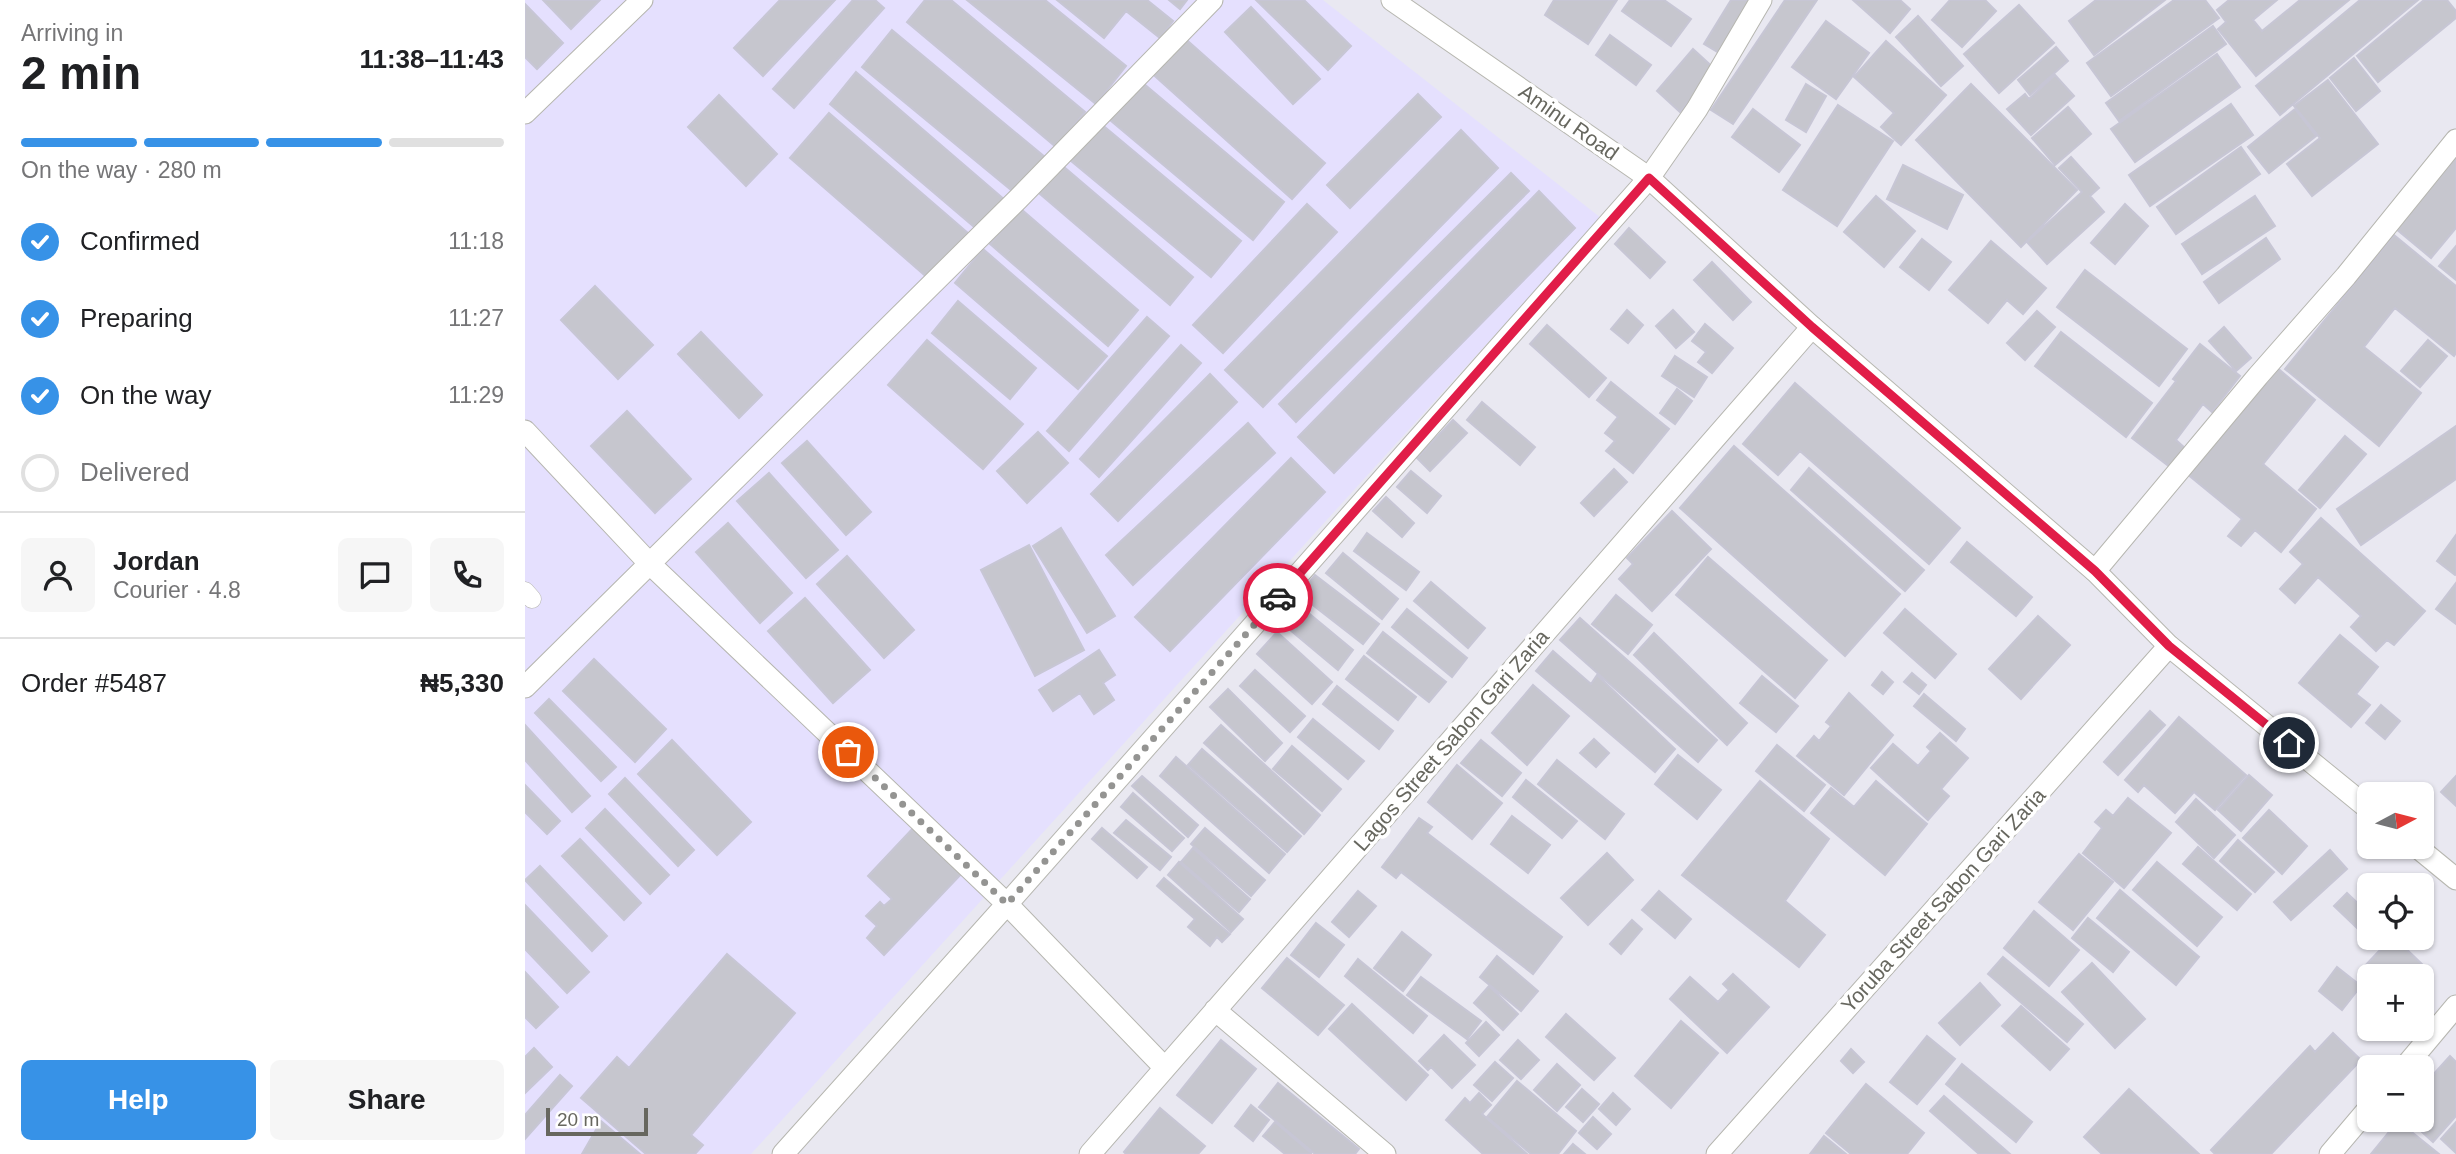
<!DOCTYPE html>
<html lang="en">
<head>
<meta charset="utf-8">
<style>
  :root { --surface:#fff; --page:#f6f6f6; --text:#202124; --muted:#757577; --line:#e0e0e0; --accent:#3792e7 }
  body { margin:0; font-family:Helvetica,sans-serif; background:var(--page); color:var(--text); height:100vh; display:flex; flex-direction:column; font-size:26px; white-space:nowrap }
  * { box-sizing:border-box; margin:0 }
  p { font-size:23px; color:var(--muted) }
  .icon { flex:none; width:38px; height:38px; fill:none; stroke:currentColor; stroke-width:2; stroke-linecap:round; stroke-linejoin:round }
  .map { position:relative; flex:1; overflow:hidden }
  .side { display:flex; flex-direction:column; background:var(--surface); width:525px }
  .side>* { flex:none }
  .needle { width:46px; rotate:83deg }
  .fabs { position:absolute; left:1832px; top:782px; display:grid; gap:14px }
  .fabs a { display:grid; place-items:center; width:77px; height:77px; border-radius:10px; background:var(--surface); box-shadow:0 2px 5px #0004; font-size:35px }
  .scale { position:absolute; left:21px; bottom:18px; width:102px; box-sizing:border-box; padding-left:7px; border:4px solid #67675f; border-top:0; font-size:19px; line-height:24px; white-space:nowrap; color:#67675f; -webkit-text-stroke:5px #fff; paint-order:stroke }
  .pin { position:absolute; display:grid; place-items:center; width:60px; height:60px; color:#fff; margin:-30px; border:4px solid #fff; border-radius:50%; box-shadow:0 2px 7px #0007 }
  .courier { position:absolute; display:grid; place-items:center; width:70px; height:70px; margin:-35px; border:5px solid #e11d48; border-radius:50%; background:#fff; color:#222; box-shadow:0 2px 9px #0007 }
  .headline em { font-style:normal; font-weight:700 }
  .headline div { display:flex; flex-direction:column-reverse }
  .headline { display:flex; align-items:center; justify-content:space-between; height:119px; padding:0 21px }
  h1 { font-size:46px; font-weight:700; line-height:52px }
  .bar { display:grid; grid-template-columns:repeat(4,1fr); gap:10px 7px; align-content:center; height:84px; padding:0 21px }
  .bar i { height:9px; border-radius:5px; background:var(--line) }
  .bar .active { background:var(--accent) }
  .bar p { grid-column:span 4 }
  .line { display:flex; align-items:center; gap:18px; padding:0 21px; border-top:2px solid var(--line) }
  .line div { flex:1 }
  .round { display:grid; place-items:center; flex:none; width:74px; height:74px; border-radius:10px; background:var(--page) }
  ol { padding:0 21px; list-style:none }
  li { display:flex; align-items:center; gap:21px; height:77px }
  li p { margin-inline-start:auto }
  li .icon { padding:7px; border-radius:50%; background:var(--accent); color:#fff; stroke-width:4 }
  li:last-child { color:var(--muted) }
  li i { width:38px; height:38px; border:4px solid var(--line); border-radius:50% }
  .action { display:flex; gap:14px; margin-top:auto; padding:14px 21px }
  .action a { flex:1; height:80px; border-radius:10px; background:var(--accent); color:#fff; font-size:28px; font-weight:700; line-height:80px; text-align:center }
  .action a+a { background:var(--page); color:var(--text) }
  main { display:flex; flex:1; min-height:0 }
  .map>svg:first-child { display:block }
  .commercial { fill:#e5e0fe }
  .building { fill:#c6c6ce; stroke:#c7c6d5; stroke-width:2 }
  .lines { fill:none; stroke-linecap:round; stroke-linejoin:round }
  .lane-casing { stroke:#b6b6b0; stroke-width:19 }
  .street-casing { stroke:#b6b6b0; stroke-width:23 }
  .secondary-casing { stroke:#b7b7b0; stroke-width:23 }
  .lane { stroke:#fff; stroke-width:18 }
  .street { stroke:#fff; stroke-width:21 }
  .secondary { stroke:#fff; stroke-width:21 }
  .done { stroke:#949492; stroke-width:7; stroke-dasharray:0 12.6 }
  .route { stroke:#e11d48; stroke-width:9 }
  .labels { text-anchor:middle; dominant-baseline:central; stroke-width:7; stroke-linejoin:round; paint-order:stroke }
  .street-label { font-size:21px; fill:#67675f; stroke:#fff }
</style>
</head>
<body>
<main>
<section class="side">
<div class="headline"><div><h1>2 min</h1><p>Arriving in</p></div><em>11:38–11:43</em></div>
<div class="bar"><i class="active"></i><i class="active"></i><i class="active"></i><i></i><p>On the way · 280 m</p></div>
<ol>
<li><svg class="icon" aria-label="check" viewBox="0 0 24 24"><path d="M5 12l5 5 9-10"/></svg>Confirmed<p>11:18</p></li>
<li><svg class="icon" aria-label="check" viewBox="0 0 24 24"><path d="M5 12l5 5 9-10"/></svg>Preparing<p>11:27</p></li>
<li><svg class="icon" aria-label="check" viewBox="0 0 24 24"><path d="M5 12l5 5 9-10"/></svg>On the way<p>11:29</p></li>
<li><i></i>Delivered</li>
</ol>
<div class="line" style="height:126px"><a class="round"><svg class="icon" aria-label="person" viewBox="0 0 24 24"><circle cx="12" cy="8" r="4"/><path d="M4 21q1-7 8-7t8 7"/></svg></a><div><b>Jordan</b><p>Courier · 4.8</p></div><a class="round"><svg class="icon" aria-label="chat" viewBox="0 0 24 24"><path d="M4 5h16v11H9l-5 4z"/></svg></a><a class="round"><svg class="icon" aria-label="phone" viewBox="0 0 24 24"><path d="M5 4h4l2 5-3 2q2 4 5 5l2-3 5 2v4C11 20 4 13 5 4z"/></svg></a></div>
<div class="line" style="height:91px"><div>Order #5487</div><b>₦5,330</b></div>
<div class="action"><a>Help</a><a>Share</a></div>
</section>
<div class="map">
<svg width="1931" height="1154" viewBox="0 0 1931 1154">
  <rect width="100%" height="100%" fill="#e9e8f1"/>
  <path class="commercial" d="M0,0H798L1076,218L226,1154H0Z"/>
  <path class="building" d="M18,0H75L46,29Z
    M255,0H310L238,76L209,48Z
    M328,0H350L359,8L269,108L248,89Z
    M400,0H426L560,112L531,147L382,22Z
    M442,0H520L601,66L571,104Z
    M532,0H622L648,21L635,38L601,11L579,38Z
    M644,0H662L655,9Z
    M731,0H779L826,46L803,70Z
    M1029,0H1092L1063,44L1020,15Z
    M1105,0H1139L1166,19L1146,46L1097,11Z
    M1206,0H1226L1194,53L1179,44Z
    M1260,0H1292L1208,124L1186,110Z
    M1328,0H1375L1385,9L1365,33Z
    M1425,0H1460L1471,11L1437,47L1407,20Z
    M1571,0H1640L1569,55L1544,21Z
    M1649,0H1680L1694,18L1586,96L1562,63Z
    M1704,0H1752L1728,20L1737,31L1775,0H1824L1731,76L1693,29L1701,22L1692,10Z
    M1835,0H1893L1755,115L1731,86Z
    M1899,0H1922L1931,11V18L1853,82L1832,56Z
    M0,4L38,43L12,69L0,57Z
    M1494,5L1529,43L1474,93L1439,54Z
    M726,7L795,79L768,104L700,32Z
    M1393,16L1438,66L1416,86L1371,37Z
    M1301,21L1344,53L1311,99L1267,67Z
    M1688,26L1701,44L1594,121L1581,103Z
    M367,30L521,158L491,194L337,67Z
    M655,34L800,163L767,199L623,70Z
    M1085,35L1126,65L1111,85L1071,55Z
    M1361,41L1421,95L1376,145L1356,127L1369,113L1329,77Z
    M1531,47L1543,61L1505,95L1493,80Z
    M1168,49L1191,70L1155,112L1132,91Z
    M1692,54L1715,87L1610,162L1586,129Z
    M1829,58L1855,91L1831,111L1805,78Z
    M331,72L480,200L454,231L305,104Z
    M1530,75L1549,96L1506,135L1482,109L1500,94L1504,99Z
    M612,78L759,202L728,240L580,116Z
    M1803,80L1853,144L1787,196L1762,164L1795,138L1769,106Z
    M1281,84L1301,96L1281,132L1261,120Z
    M1446,84L1552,190L1496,247L1391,140Z
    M893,94L916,117L825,208L802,185Z
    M194,95L252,154L221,186L163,127Z
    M1706,104L1728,135L1625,206L1604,175Z
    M1313,105L1368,141L1312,226L1258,190Z
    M1543,107L1566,134L1530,165L1507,138Z
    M1228,109L1275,145L1254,172L1207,137Z
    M1770,109L1791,136L1744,173L1723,147Z
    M304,113L443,233L404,279L265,158Z
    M575,123L716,241L686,277L545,160Z
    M936,130L973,168L738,407L700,370Z
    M1716,147L1735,174L1651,234L1632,207Z
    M1931,152V228L1906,258L1870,228Z
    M1546,157L1574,188L1565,196L1579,212L1522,264L1502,242L1557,192L1534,168Z
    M532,161L668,277L645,305L509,189Z
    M1378,165L1438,195L1422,229L1362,199Z
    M986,173L1004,191L771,422L754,404Z
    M1014,191L1050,228L809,473L773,437Z
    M1351,196L1390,231L1359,267L1319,232Z
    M1730,196L1750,226L1677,274L1657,244Z
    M782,204L812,232L698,353L668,325Z
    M1600,204L1623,226L1590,264L1566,243Z
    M496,209L613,310L583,346L465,244Z
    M1104,228L1140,262L1125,278L1090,244Z
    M1869,235L1931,286V353L1929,356L1870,308L1839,347L1896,393L1854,446L1760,369Z
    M1741,238L1755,259L1694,303L1679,282Z
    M1397,239L1426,262L1404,290L1375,267Z
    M1466,241L1521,288L1498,314L1482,300L1463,323L1424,290Z
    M1931,246V280L1914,266Z
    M458,249L582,356L553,389L430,283Z
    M1187,262L1226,302L1208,320L1169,280Z
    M1560,270L1662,349L1634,386L1532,307Z
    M70,286L128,345L93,379L36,320Z
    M433,301L511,368L485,399L407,333Z
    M1102,310L1118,325L1103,343L1086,329Z
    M1148,310L1169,332L1151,348L1131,326Z
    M1512,311L1530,327L1500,360L1482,343Z
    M622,317L644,336L544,451L522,431Z
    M1180,324L1208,348L1187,373L1173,362L1181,352L1167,341Z
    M1022,325L1081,378L1064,397L1005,344Z
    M1699,327L1726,358L1711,371L1684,341Z
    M176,332L237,395L214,418L153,354Z
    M1536,332L1627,403L1601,437L1510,366Z
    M402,340L498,424L458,469L363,385Z
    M1903,340L1922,356L1895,387L1876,371Z
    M1675,344L1715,376L1687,412L1678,404L1651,440L1660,448L1645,467L1607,438L1651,381L1648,379Z
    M656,345L676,363L574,477L555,459Z
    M1150,356L1182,377L1169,397L1137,376Z
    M1749,365L1790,400L1738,464L1791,509L1756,552L1730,530L1716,546L1703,536L1717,519L1661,473Z
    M685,374L712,402L593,521L566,494Z
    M1086,382L1144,429L1108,473L1081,451L1090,441L1080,433L1093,417L1072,400Z
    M1270,383L1435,528L1404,564L1275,451L1253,475L1218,444Z
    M1152,389L1167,401L1150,424L1135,413Z
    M957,402L1010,447L995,465L942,420Z
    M102,411L166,479L130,513L66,446Z
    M928,420L942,433L905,471L892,458Z
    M723,423L750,453L608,585L581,555Z
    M1931,426V479L1836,545L1812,509Z
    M513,432L543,463L502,503L472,471Z
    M1820,436L1841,454L1795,508L1774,490Z
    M282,441L346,512L321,535L257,463Z
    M1209,446L1375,594L1320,656L1155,508Z
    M766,458L800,492L645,651L610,617Z
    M1284,468L1399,570L1380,591L1266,490Z
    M1089,469L1102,482L1069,516L1056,503Z
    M886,471L916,496L902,513L872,487Z
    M244,473L313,550L281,578L212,501Z
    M861,497L889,523L877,537L848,511Z
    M1147,511L1186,549L1127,611L1094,579L1108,564L1102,558Z
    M1796,518L1900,611L1869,645L1862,640L1851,651L1826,627L1836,616L1793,577L1770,603L1755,589L1778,564L1765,552Z
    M203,523L267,593L235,623L171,552Z
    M536,528L590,616L562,633L508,546Z
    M842,533L894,572L881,590L829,551Z
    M1931,535V574L1930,575L1912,561Z
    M1442,542L1507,597L1491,616L1426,562Z
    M504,545L559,650L510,676L456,570Z
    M818,553L873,599L857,619L801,573Z
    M322,556L389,630L359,658L292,584Z
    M1183,557L1302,660L1270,698L1151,595Z
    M790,575L854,624L838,644L775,595Z
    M906,582L960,628L943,648L889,601Z
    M1931,583V624L1911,609Z
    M1091,595L1127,625L1103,654L1067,624Z
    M280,598L345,670L308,703L243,631Z
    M769,601L828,650L813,670L753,620Z
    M882,609L942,658L927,677L867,627Z
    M1380,609L1431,654L1410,678L1359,633Z
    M1513,616L1545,645L1496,699L1464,669Z
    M1055,618L1192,740L1173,762L1035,640Z
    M752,632L807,682L787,704L732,654Z
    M858,632L921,682L904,702L842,653Z
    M1129,633L1222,723L1202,745L1109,655Z
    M1815,635L1853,667L1831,694L1845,705L1826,727L1774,683Z
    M574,650L590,675L578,683L589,700L569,714L555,693L528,711L514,690Z
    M1028,651L1066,684L1072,675L1150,749L1130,772L1011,671Z
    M839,656L891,697L873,720L821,679Z
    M69,659L141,729L110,762L38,691Z
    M730,670L780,716L765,732L715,686Z
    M1357,672L1368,682L1358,694L1347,685Z
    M1387,673L1401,685L1394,694L1379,682Z
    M1237,676L1273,706L1251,732L1215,703Z
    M1008,685L1044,716L1002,765L967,733Z
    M812,686L868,731L854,749L798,704Z
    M703,689L757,743L740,761L685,707Z
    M1324,693L1368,735L1319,795L1272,756L1289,736L1294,741L1306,726L1301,722Z
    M1399,694L1440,729L1431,741L1389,706Z
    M24,699L91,767L76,781L10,713Z
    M1856,705L1875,721L1860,739L1841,723Z
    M1625,711L1640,725L1593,775L1579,762Z
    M1654,717L1721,775L1690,810L1669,792L1650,813L1619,785L1613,792L1600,780Z
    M788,719L839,761L823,779L773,737Z
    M0,725L65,796L47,812L0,760Z
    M696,725L795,815L779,834L679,743Z
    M1415,733L1443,758L1416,789L1424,796L1403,820L1346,768L1368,744L1393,766L1406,751L1402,747Z
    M1069,739L1084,753L1071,767L1055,753Z
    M147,740L226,822L192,855L113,774Z
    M956,740L996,773L977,796L936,763Z
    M1252,745L1300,785L1279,811L1231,771Z
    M767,746L816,789L797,811L748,769Z
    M677,749L776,836L762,852L663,765Z
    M1153,755L1196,790L1172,819L1130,784Z
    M651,757L760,854L744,873L635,776Z
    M1032,760L1099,814L1080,839L1013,784Z
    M932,765L977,803L947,839L903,802Z
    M1724,775L1747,795L1716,831L1693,810Z
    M617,776L673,825L663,837L607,786Z
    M1931,776V806L1916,792Z
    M100,778L169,850L153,866L84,794Z
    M1001,780L1052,821L1037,838L988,797Z
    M1235,781L1304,839L1260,901L1300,935L1274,967L1157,875Z
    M1351,781L1402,824L1360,875L1286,813L1306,788L1329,807Z
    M0,785L35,821L22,834L0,812Z
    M608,793L659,838L647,851L596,807Z
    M1603,798L1646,833L1599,888L1558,853L1577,828L1570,822L1581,810L1588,816Z
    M1671,799L1710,835L1689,858L1651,822Z
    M80,809L144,875L125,894L61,828Z
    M1744,810L1782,846L1757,874L1718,838Z
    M987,816L1025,845L1003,873L966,844Z
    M894,818L907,827L902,833L1037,937L1008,974L876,872L871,878L857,867Z
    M601,820L646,857L635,870L589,833Z
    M392,824L440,870L359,955L342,938L352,926L341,916L355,902L359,906L367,899L343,876Z
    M577,828L622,867L612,878L567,839Z
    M680,828L740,880L726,896L666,844Z
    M55,839L116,903L99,920L37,856Z
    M1713,840L1749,872L1730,892L1695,861Z
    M1673,847L1726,894L1712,910L1658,864Z
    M668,848L725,899L714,912L656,862Z
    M1805,850L1822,869L1766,920L1749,902Z
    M1082,853L1108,880L1063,925L1036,898Z
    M1554,854L1588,882L1548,930L1514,902Z
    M654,862L718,919L706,932L643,875Z
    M1632,862L1697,917L1672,946L1608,890Z
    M15,866L82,936L67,951L0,880Z
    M639,878L705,934L697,942L692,937L685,946L663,927L670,919L632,886Z
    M1595,890L1674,957L1651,985L1572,918Z
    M833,891L851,906L824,937L807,922Z
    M1134,891L1166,919L1150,938L1117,910Z
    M1822,893L1844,914V938H1870L1901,968L1893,976H1844V980L1835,971L1855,950L1809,906Z
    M0,905L64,972L42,993L0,949Z
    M1509,911L1554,950L1524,986L1479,948Z
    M1563,918L1604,952L1588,972L1547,938Z
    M1107,920L1117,929L1096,954L1085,944Z
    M791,923L819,945L794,977L766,955Z
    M877,932L906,955L878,991L849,968Z
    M202,954L270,1013L166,1135L178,1145L170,1154H121L56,1098L92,1057L104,1068Z
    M972,956L1013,991L996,1011L955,977Z
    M1478,957L1558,1024L1542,1042L1463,974Z
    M762,958L819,1005L793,1035L737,988Z
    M833,959L902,1016L888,1033L820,976Z
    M1567,963L1620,1019L1590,1048L1537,992Z
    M1812,967L1836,986L1817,1010L1794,991Z
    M0,972L33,1007L11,1028L0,1017Z
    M1208,974L1244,1007L1202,1053L1145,999L1165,977L1193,1002L1204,990L1198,984Z
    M896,977L956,1021L942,1039L882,995Z
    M1455,983L1475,1005L1435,1045L1414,1023Z
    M964,986L993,1014L978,1030L949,1003Z
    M827,1004L903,1075L881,1100L804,1029Z
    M1496,1006L1544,1049L1525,1070L1477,1026Z
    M1041,1014L1090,1058L1069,1080L1021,1037Z
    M1156,1021L1193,1053L1146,1108L1110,1076Z
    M961,1022L974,1035L954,1056L941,1043Z
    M1808,1033L1836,1060L1746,1154H1690L1686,1150L1785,1046L1790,1052Z
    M919,1035L950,1065L927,1088L906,1067L903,1070L894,1061Z
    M1402,1036L1430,1059L1392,1104L1365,1082Z
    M696,1040L731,1069L687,1123L652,1095Z
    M993,1040L1014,1060L996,1079L975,1060Z
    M9,1048L27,1067L0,1093V1057Z
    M1326,1049L1339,1062L1328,1073L1316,1061Z
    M1925,1056L1931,1062V1116L1908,1142L1884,1120H1897V1087Z
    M970,1062L988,1078L967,1101L949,1085Z
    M1032,1064L1055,1085L1032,1111L1009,1090Z
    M1437,1064L1507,1122L1491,1142L1421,1084Z
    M35,1075L47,1086L0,1139V1115Z
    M992,1081L1051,1131L1033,1154H1006L962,1117Z
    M753,1083L834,1149L830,1154H790L734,1107Z
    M1341,1084L1399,1133L1382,1154H1326L1301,1133Z
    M1057,1089L1074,1104L1058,1122L1041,1107Z
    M1604,1089L1674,1154H1577L1559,1137Z
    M954,1093L966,1105L957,1114L1002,1154H958L921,1120L940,1098L945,1103Z
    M1088,1093L1105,1109L1091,1125L1074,1109Z
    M1419,1096L1485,1154H1454L1405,1111Z
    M726,1105L744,1120L728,1141L710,1126Z
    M635,1108L680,1146L673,1154H601L599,1152Z
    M1068,1117L1086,1134L1072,1149L1054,1133Z
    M76,1121L115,1154H57Z
    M1873,1121L1914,1154H1846Z
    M750,1122L786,1153V1154H760L738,1136Z
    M1931,1122V1153L1916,1139Z
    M1299,1136L1321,1154H1285Z
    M1048,1144L1060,1154H1039Z"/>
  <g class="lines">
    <g class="lane-casing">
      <path id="lane" d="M0,591L7,599"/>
    </g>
    <g class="street-casing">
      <path id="street" d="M0,113L117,0
        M0,431L124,563L482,904L640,1068
        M1570,571L1733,376L1821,276L1931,140
        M0,687L493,199L687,0
        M690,1010L860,1154
        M1879,1068L1931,1006
        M258,1154L482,904L1124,178L1172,109L1236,0
        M565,1154L1287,327
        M1192,1154L1644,646
        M1805,1154L1844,1108"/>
    </g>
    <g class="secondary-casing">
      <path id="secondary" d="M867,0L1124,178L1287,327L1570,571L1644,646L1844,809
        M1892,847L1931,879"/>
    </g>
    <use href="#lane" class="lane"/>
    <use href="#street" class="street"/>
    <use href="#secondary" class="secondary"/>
  </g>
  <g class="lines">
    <path class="done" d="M323,752L482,904L753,598"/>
    <path class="route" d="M753,598L1124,178L1287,327L1570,571L1644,646L1764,743"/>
  </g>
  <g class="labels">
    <g class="street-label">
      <text transform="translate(1044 122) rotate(35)">Aminu Road</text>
      <text transform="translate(926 740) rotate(-49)">Lagos Street Sabon Gari Zaria</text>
      <text transform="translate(1418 900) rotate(-48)">Yoruba Street Sabon Gari Zaria</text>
    </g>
  </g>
</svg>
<div class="fabs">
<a><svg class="needle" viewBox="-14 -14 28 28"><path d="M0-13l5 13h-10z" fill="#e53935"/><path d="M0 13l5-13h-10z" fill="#757577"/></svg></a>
<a><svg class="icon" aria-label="locate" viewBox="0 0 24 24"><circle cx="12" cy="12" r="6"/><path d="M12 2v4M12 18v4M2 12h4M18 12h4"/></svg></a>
<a>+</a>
<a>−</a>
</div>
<div class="scale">20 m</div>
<div class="pin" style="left:323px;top:752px;background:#ea580c"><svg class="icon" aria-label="bag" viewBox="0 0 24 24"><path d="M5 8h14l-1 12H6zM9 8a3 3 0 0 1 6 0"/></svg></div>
<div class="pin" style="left:1764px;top:743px;background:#1f2937"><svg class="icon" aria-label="home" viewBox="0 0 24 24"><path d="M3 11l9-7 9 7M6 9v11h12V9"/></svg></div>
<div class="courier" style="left:753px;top:598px"><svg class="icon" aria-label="car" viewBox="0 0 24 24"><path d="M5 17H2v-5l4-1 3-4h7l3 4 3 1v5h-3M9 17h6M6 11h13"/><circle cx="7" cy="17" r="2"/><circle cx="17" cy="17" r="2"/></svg></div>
</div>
</main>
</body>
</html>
